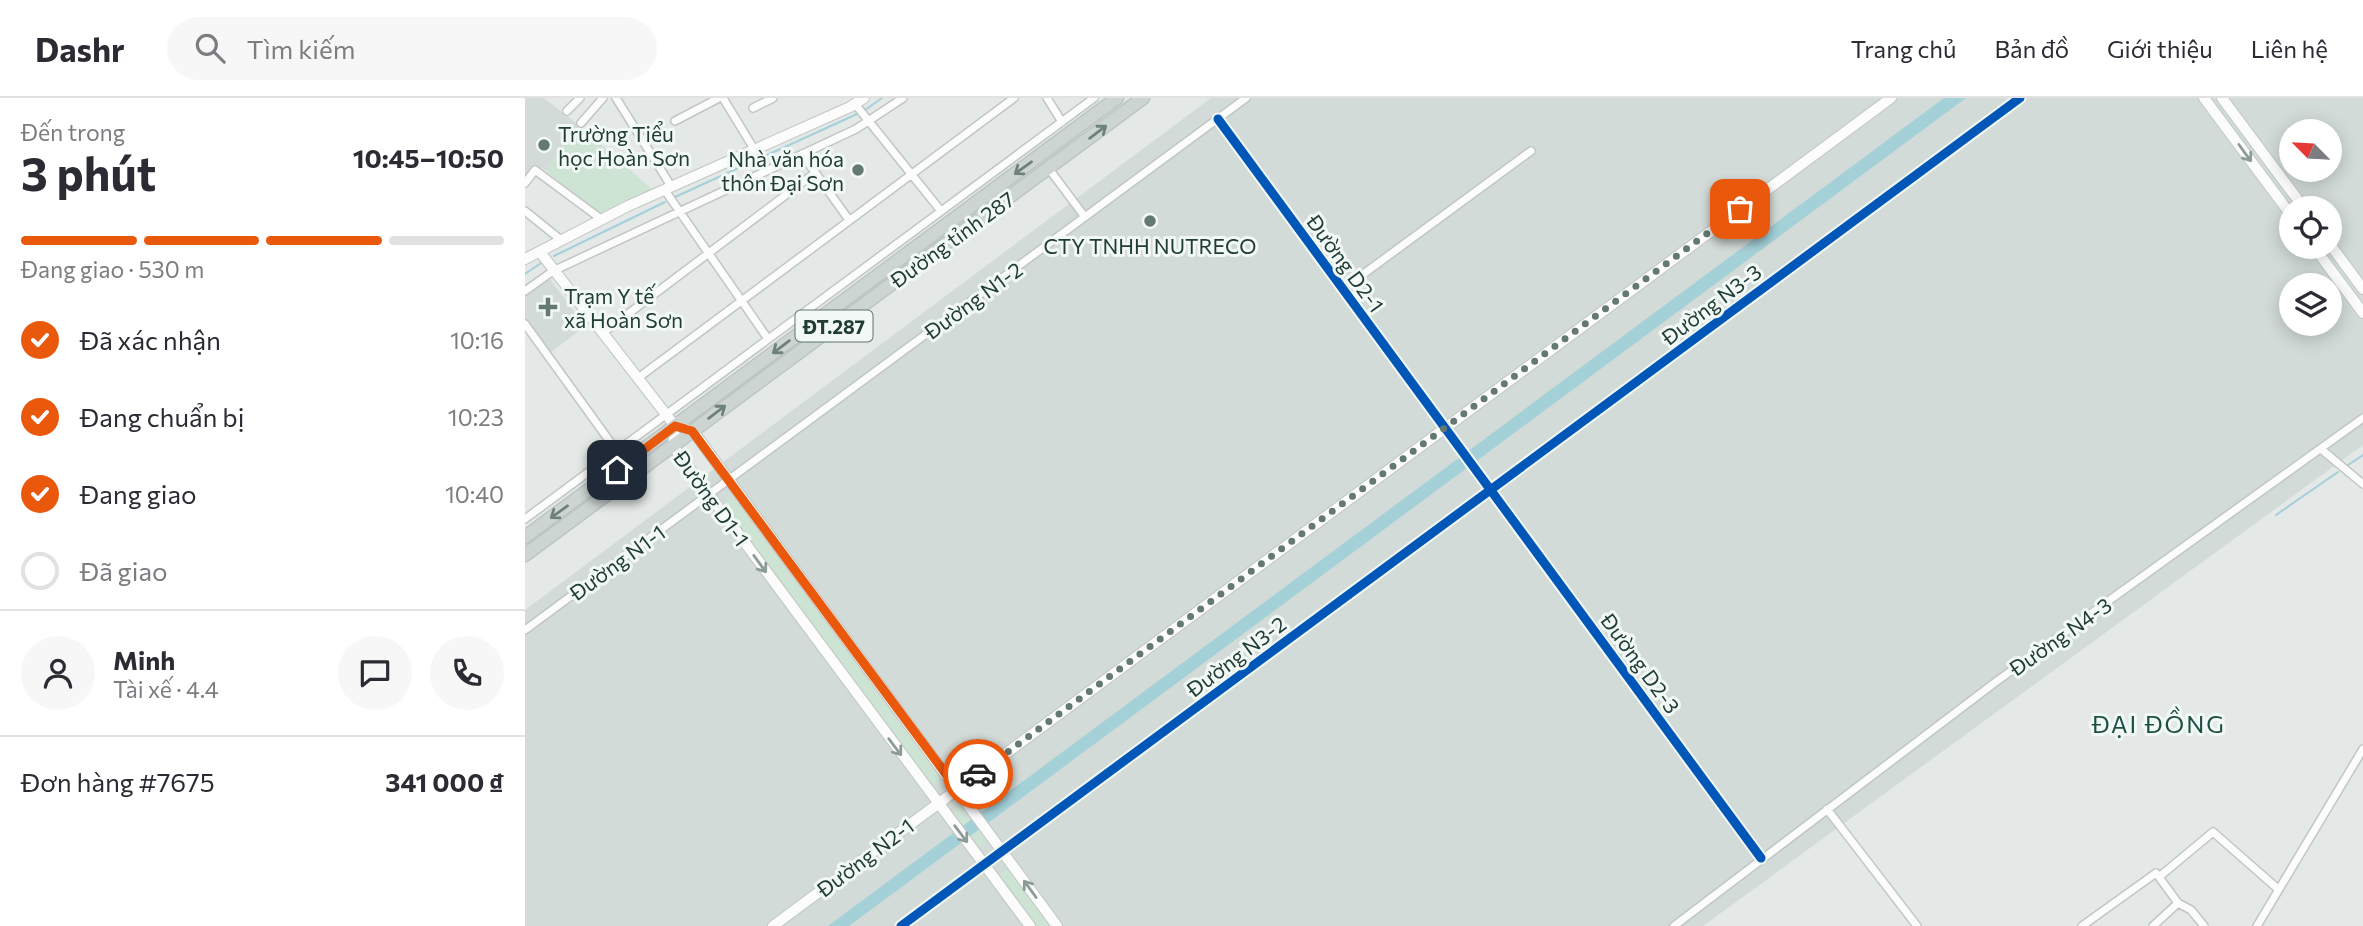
<!DOCTYPE html>
<html lang="vi">
<head>
<meta charset="utf-8">
<style>
  :root { --surface:#fff; --page:#f7f7f7; --text:#2b2b33; --muted:#7c7c81; --line:#e1e1e2; --accent:#ea580c }
  body { margin:0; font-family:Commissioner,sans-serif; background:var(--page); color:var(--text); height:100vh; display:flex; flex-direction:column; font-size:26px; white-space:nowrap }
  * { box-sizing:border-box; margin:0 }
  p { font-size:23px; color:var(--muted) }
  .icon { flex:none; width:38px; height:38px; fill:none; stroke:currentColor; stroke-width:2; stroke-linecap:round; stroke-linejoin:round }
  .map { position:relative; flex:1; overflow:hidden }
  .drawer { display:flex; flex-direction:column; background:var(--surface); width:525px }
  .drawer>* { flex:none }
  .needle { width:46px; rotate:294deg }
  .controls { position:absolute; left:1754px; top:21px; display:grid; gap:14px }
  .controls a { display:grid; place-items:center; width:63px; height:63px; border-radius:50%; background:var(--surface); box-shadow:0 4px 18px #0003; font-size:35px }
  .pin { position:absolute; display:grid; place-items:center; width:60px; height:60px; color:#fff; margin:-30px; border-radius:14px; box-shadow:0 4px 10px #0006 }
  .courier { position:absolute; display:grid; place-items:center; width:70px; height:70px; margin:-35px; border:5px solid #ea580c; border-radius:50%; background:#fff; color:#222; box-shadow:0 2px 9px #0007 }
  .summary em { font-style:normal; font-weight:700 }
  .summary div { display:flex; flex-direction:column-reverse }
  .summary { display:flex; align-items:center; justify-content:space-between; height:119px; padding:0 21px }
  h1 { font-size:46px; font-weight:700; line-height:52px }
  .bar { display:grid; grid-template-columns:repeat(4,1fr); gap:10px 7px; align-content:center; height:84px; padding:0 21px }
  .bar i { height:9px; border-radius:5px; background:var(--line) }
  .bar .active { background:var(--accent) }
  .bar p { grid-column:span 4 }
  .line { display:flex; align-items:center; gap:18px; padding:0 21px; border-top:2px solid var(--line) }
  .line div { flex:1 }
  .round { display:grid; place-items:center; flex:none; width:74px; height:74px; border-radius:37px; background:var(--page) }
  ol { padding:0 21px; list-style:none }
  li { display:flex; align-items:center; gap:21px; height:77px }
  li p { margin-inline-start:auto }
  li .icon { padding:7px; border-radius:50%; background:var(--accent); color:#fff; stroke-width:4 }
  li:last-child { color:var(--muted) }
  li i { width:38px; height:38px; border:4px solid var(--line); border-radius:50% }
  header { display:flex; align-items:center; gap:42px; box-sizing:border-box; height:98px; padding:0 35px; background:var(--surface); border-bottom:2px solid var(--line) }
  header strong { font-size:33px }
  nav { display:flex; gap:38px; margin-inline-start:auto; font-size:24px }
  .search { width:490px; height:63px; background:var(--page); display:flex; align-items:center; gap:18px; box-sizing:border-box; padding:0 24px; border-radius:38px; color:var(--muted); font-size:26px }
  main { display:flex; flex:1; min-height:0 }
  .map>svg:first-child { display:block }
  .built { fill:#d2dbd7; fill-rule:evenodd }
  .green { fill:#cde3d4 }
  .water { fill:#a4d0d8 }
  .lines { fill:none; stroke-linecap:round; stroke-linejoin:round }
  .stream { stroke:#a4d0d8; stroke-width:2 }
  .minor-casing { stroke:#c1c6c4; stroke-width:10 }
  .tertiary-casing { stroke:#c1c6c4; stroke-width:12 }
  .primary-casing { stroke:#bcc5c3; stroke-width:15 }
  .minor { stroke:#fbfcfb; stroke-width:7 }
  .tertiary { stroke:#fbfcfb; stroke-width:10 }
  .primary { stroke:#cdd5d3; stroke-width:12 }
  .cycleway-casing { stroke:#f2f8f5; stroke-width:13 }
  .cycleway { stroke:#0057b8; stroke-width:9 }
  .oneway { stroke:#6e817d }
  .oneway2 { stroke:#8e9c98 }
  .done { stroke:#657974; stroke-width:7; stroke-dasharray:0 12.6 }
  .route { stroke:#ea580c; stroke-width:9 }
  .poi-dot { fill:#657974; stroke:#f2f8f5; stroke-width:2.5 }
  .labels { text-anchor:middle; dominant-baseline:central; stroke-width:6; stroke-linejoin:round; paint-order:stroke }
  .shield { fill:#f2f8f5; stroke:#60756f; stroke-width:2 }
  .shield-label { font-size:19px; font-weight:bold; fill:#213d36 }
  .poi-label { font-size:21px; fill:#213d36; stroke:#f2f8f5; text-anchor:start }
  .street-label { font-size:21px; fill:#213d36; stroke:#f2f8f5 }
  .quarter-label { font-size:24px; letter-spacing:2px; fill:#1d4f44; stroke:#f2f8f5 }
</style>
</head>
<body>
<header>
<strong>Dashr</strong>
<div class="search"><svg class="icon" aria-label="search" viewBox="0 0 24 24"><circle cx="10" cy="10" r="6"/><path d="M15 15l6 6"/></svg>Tìm kiếm</div>
<nav><a>Trang chủ</a><a>Bản đồ</a><a>Giới thiệu</a><a>Liên hệ</a></nav>
</header>
<main>
<section class="drawer">
<div class="summary"><div><h1>3 phút</h1><p>Đến trong</p></div><em>10:45–10:50</em></div>
<div class="bar"><i class="active"></i><i class="active"></i><i class="active"></i><i></i><p>Đang giao · 530 m</p></div>
<ol>
<li><svg class="icon" aria-label="check" viewBox="0 0 24 24"><path d="M5 12l5 5 9-10"/></svg>Đã xác nhận<p>10:16</p></li>
<li><svg class="icon" aria-label="check" viewBox="0 0 24 24"><path d="M5 12l5 5 9-10"/></svg>Đang chuẩn bị<p>10:23</p></li>
<li><svg class="icon" aria-label="check" viewBox="0 0 24 24"><path d="M5 12l5 5 9-10"/></svg>Đang giao<p>10:40</p></li>
<li><i></i>Đã giao</li>
</ol>
<div class="line" style="height:126px"><a class="round"><svg class="icon" aria-label="person" viewBox="0 0 24 24"><circle cx="12" cy="8" r="4"/><path d="M4 21q1-7 8-7t8 7"/></svg></a><div><b>Minh</b><p>Tài xế · 4.4</p></div><a class="round"><svg class="icon" aria-label="chat" viewBox="0 0 24 24"><path d="M4 5h16v11H9l-5 4z"/></svg></a><a class="round"><svg class="icon" aria-label="phone" viewBox="0 0 24 24"><path d="M5 4h4l2 5-3 2q2 4 5 5l2-3 5 2v4C11 20 4 13 5 4z"/></svg></a></div>
<div class="line" style="height:91px"><div>Đơn hàng #7675</div><b>341 000 ₫</b></div>
</section>
<div class="map">
<svg width="1838" height="828" viewBox="0 0 1838 828">
  <rect width="100%" height="100%" fill="#e4e9e7"/>
  <path class="built" d="M0,0H19L54,27L20,72L13,68L0,83Z
    M686,0H1838V347L1178,828H0V512ZM1766,33H1804V72H1766ZM1766,110H1804V149H1766ZM1766,187H1804V226H1766Z
    M25,181L60,228L25,255L0,221V197Z"/>
  <path class="green" d="M54,27L129,93L77,118L20,72Z
    M203,400L210,402L414,678L413,686L404,684L202,410L200,405Z
    M435,709L460,740L459,748L450,747L429,718L430,711Z
    M481,771L485,774L526,828H511L476,780V775Z"/>
  <path class="water" d="M1419,0H1441L324,828H303Z"/>
  <g class="lines">
    <path class="stream" d="M340,12L357,0
      M150,99L332,16
      M29,158L140,104
      M0,176L16,165
      M1823,367L1838,357
      M1751,417L1813,374"/>
    <g class="minor-casing">
      <path id="minor" d="M91,0L146,88
        M198,0L229,51
        M522,0L537,24
        M330,6L416,113
        M228,10L248,0
        M42,13L55,0
        M693,21L1236,760
        M150,23L194,0
        M56,25L78,0
        M277,56L324,122
        M524,71L560,119
        M0,85L10,72L76,121
        M139,91L243,241
        M0,113L36,142
        M818,191L1006,53
        M0,193L28,173L331,31L378,0
        M0,226L91,352
        M79,234L290,75
        M113,280L489,0
        M1796,351L1838,386
        M0,421L569,0
        M0,532L721,0
        M1302,711L1392,828
        M1653,805L1666,812L1679,828
        M1149,828L1472,583L1838,320
        M1557,828L1631,775L1634,779
        M1628,828L1653,805L1634,779L1688,734L1753,791
        M1732,828L1838,651"/>
    </g>
    <g class="tertiary-casing">
      <path id="tertiary" d="M1679,0L1766,117
        M1697,0L1779,110
        M1804,145L1838,191
        M1789,149L1838,215
        M15,154L150,328
        M0,161L103,108L325,9L339,0
        M150,328L148,348L505,828
        M161,331L168,333L532,828
        M248,828L1366,0
        M376,828L1495,0"/>
    </g>
    <g class="primary-casing">
      <path id="primary" d="M0,439L592,0
        M0,457L618,0"/>
    </g>
    <use href="#minor" class="minor"/>
    <use href="#tertiary" class="tertiary"/>
    <use href="#primary" class="primary"/>
    <g class="cycleway-casing">
      <path id="cycleway" d="M693,21L1236,760
        M376,828L1495,0"/>
    </g>
    <use href="#cycleway" class="cycleway"/>
  </g>
  <defs><path id="oneway-shaft" d="M-6 0H5M1.5-3L5.5 0L1.5 3" fill="none" stroke-width="1.6" stroke-linecap="round" stroke-linejoin="round" transform="scale(1.75)"/></defs>
  <g class="oneway">
    <use href="#oneway-shaft" transform="translate(573 34) rotate(-37)"/>
    <use href="#oneway-shaft" transform="translate(498 70) rotate(144)"/>
    <use href="#oneway-shaft" transform="translate(256 249) rotate(143)"/>
    <use href="#oneway-shaft" transform="translate(192 314) rotate(-37)"/>
    <use href="#oneway-shaft" transform="translate(34 414) rotate(144)"/>
  </g>
  <g class="oneway2">
    <use href="#oneway-shaft" transform="translate(1720 55) rotate(54)"/>
    <use href="#oneway-shaft" transform="translate(235 466) rotate(54)"/>
    <use href="#oneway-shaft" transform="translate(370 649) rotate(53)"/>
    <use href="#oneway-shaft" transform="translate(436 736) rotate(53)"/>
    <use href="#oneway-shaft" transform="translate(505 791) rotate(-126)"/>
  </g>
  <g class="lines">
    <path class="done" d="M453,676L1215,111"/>
    <path class="route" d="M92,372L150,328L167,333L432,691L453,676"/>
  </g>
  <g class="poi-dot">
    <circle cx="19" cy="47" r="7"/>
    <circle cx="333" cy="72" r="7"/>
    <circle cx="625" cy="123" r="7"/>
    <path d="M19.5 198.5h7v7h7v7h-7v7h-7v-7h-7v-7h7z"/>
  </g>
  <g class="labels">
    <rect class="shield" x="270.5" y="212.5" width="77" height="31" rx="5"/>
    <g class="shield-label">
      <text x="309" y="228">ĐT.287</text>
    </g>
    <g class="poi-label">
      <text x="33" y="35">Trường Tiểu<tspan x="33" dy="24">học Hoàn Sơn</tspan></text>
      <text x="319" y="60" text-anchor="end">Nhà văn hóa<tspan x="319" dy="24">thôn Đại Sơn</tspan></text>
      <text x="625" y="147" text-anchor="middle">CTY TNHH NUTRECO</text>
      <text x="39" y="197">Trạm Y tế<tspan x="39" dy="24">xã Hoàn Sơn</tspan></text>
    </g>
    <g class="street-label">
      <text transform="translate(427 141) rotate(-36)">Đường tỉnh 287</text>
      <text transform="translate(821 165) rotate(54)">Đường D2-1</text>
      <text transform="translate(448 202) rotate(-36)">Đường N1-2</text>
      <text transform="translate(1186 206) rotate(-37)">Đường N3-3</text>
      <text transform="translate(187 400) rotate(54)">Đường D1-1</text>
      <text transform="translate(92 464) rotate(-36)">Đường N1-1</text>
      <text transform="translate(1535 538) rotate(-35)">Đường N4-3</text>
      <text transform="translate(711 558) rotate(-37)">Đường N3-2</text>
      <text transform="translate(1116 565) rotate(54)">Đường D2-3</text>
      <text transform="translate(340 759) rotate(-37)">Đường N2-1</text>
    </g>
    <g class="quarter-label">
      <text x="1634" y="625">ĐẠI ĐỒNG</text>
    </g>
  </g>
</svg>
<div class="controls">
<a><svg class="needle" viewBox="-14 -14 28 28"><path d="M0-13l5 13h-10z" fill="#e53935"/><path d="M0 13l5-13h-10z" fill="#7c7c81"/></svg></a>
<a><svg class="icon" aria-label="locate" viewBox="0 0 24 24"><circle cx="12" cy="12" r="6"/><path d="M12 2v4M12 18v4M2 12h4M18 12h4"/></svg></a>
<a><svg class="icon" aria-label="layers" viewBox="0 0 24 24"><path d="M12 4l9 5-9 5-9-5zM3 14l9 5 9-5"/></svg></a>
</div>
<div class="pin" style="left:1215px;top:111px;background:#ea580c"><svg class="icon" aria-label="bag" viewBox="0 0 24 24"><path d="M5 8h14l-1 12H6zM9 8a3 3 0 0 1 6 0"/></svg></div>
<div class="pin" style="left:92px;top:372px;background:#1f2937"><svg class="icon" aria-label="home" viewBox="0 0 24 24"><path d="M3 11l9-7 9 7M6 9v11h12V9"/></svg></div>
<div class="courier" style="left:453px;top:676px"><svg class="icon" aria-label="car" viewBox="0 0 24 24"><path d="M5 17H2v-5l4-1 3-4h7l3 4 3 1v5h-3M9 17h6M6 11h13"/><circle cx="7" cy="17" r="2"/><circle cx="17" cy="17" r="2"/></svg></div>
</div>
</main>
</body>
</html>
